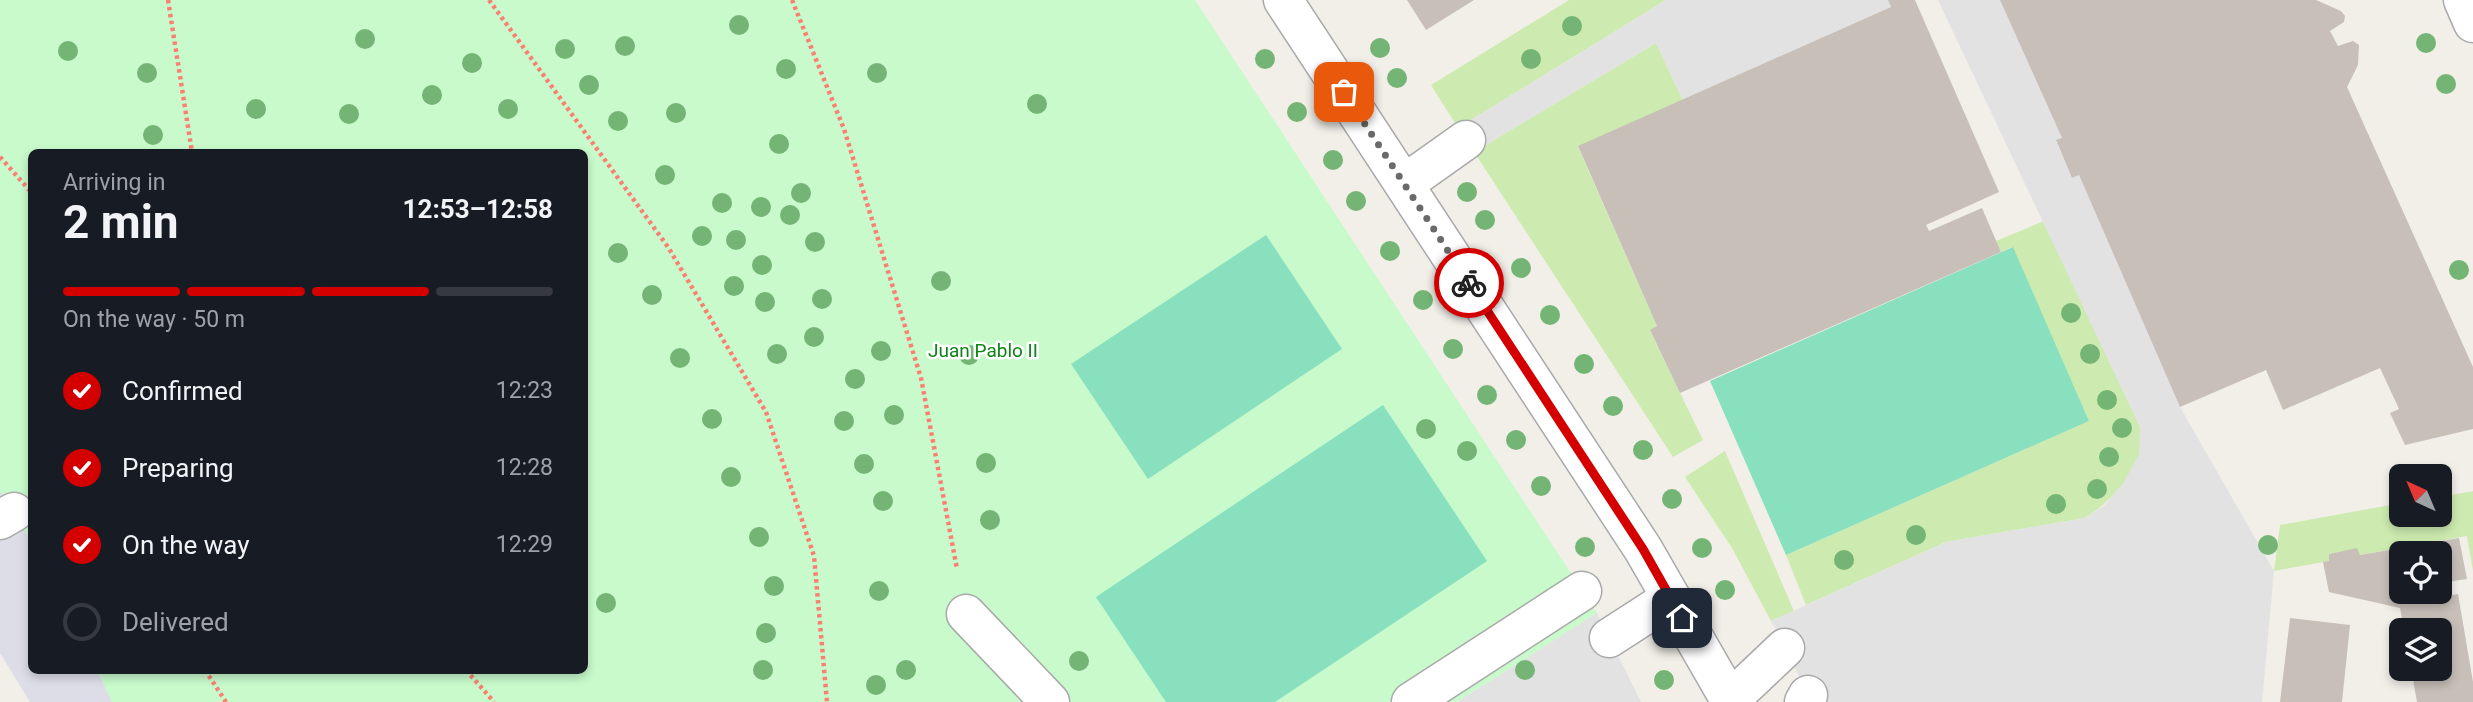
<!DOCTYPE html>
<html lang="en">
<head>
<meta charset="utf-8">
<style>
  :root { --surface:#171b24; --page:#20242c; --text:#f1f3f6; --muted:#9ea1a6; --line:#363941; --accent:#d40000 }
  body { margin:0; font-family:Roboto,sans-serif; background:var(--page); color:var(--text); height:100vh; display:flex; flex-direction:column; font-size:26px; white-space:nowrap }
  * { box-sizing:border-box; margin:0 }
  p { font-size:23px; color:var(--muted) }
  .icon { flex:none; width:38px; height:38px; fill:none; stroke:currentColor; stroke-width:2; stroke-linecap:round; stroke-linejoin:round }
  .map { position:relative; flex:1; overflow:hidden }
  .sheet { position:absolute; left:28px; top:149px; width:560px; height:525px; display:flex; flex-direction:column; background:var(--surface); border-radius:10px; box-shadow:0 4px 10px #0003 }
  .sheet>* { flex:none }
  .needle { width:46px; rotate:316deg }
  .buttons { position:absolute; left:2389px; top:464px; display:grid; gap:14px }
  .buttons a { display:grid; place-items:center; width:63px; height:63px; border-radius:10px; background:var(--surface); box-shadow:0 4px 10px #0003; font-size:35px }
  .pin { position:absolute; display:grid; place-items:center; width:60px; height:60px; color:#fff; margin:-30px; border-radius:14px; box-shadow:0 4px 10px #0006 }
  .courier { position:absolute; display:grid; place-items:center; width:70px; height:70px; margin:-35px; border:5px solid #d40000; border-radius:50%; background:#fff; color:#222; box-shadow:0 2px 9px #0007 }
  .head em { font-style:normal; font-weight:700 }
  .head div { display:flex; flex-direction:column-reverse }
  .head { display:flex; align-items:center; justify-content:space-between; height:119px; padding:0 35px }
  h1 { font-size:46px; font-weight:700; line-height:52px }
  .bar { display:grid; grid-template-columns:repeat(4,1fr); gap:10px 7px; align-content:center; height:84px; padding:0 35px }
  .bar i { height:9px; border-radius:5px; background:var(--line) }
  .bar .current { background:var(--accent) }
  .bar p { grid-column:span 4 }
  ol { padding:0 35px; list-style:none }
  li { display:flex; align-items:center; gap:21px; height:77px }
  li p { margin-inline-start:auto }
  li .icon { padding:7px; border-radius:50%; background:var(--accent); color:#fff; stroke-width:4 }
  li:last-child { color:var(--muted) }
  li i { width:38px; height:38px; border:4px solid var(--line); border-radius:50% }
  .map>svg:first-child { display:block }
  .grass { fill:#cdebb0 }
  .park { fill:#c8facc }
  .pitch { fill:#88e0be }
  .parking { fill:#e2e2e2 }
  .plaza { fill:#dddde8 }
  .building { fill:#c7bfb8 }
  .lines { fill:none; stroke-linecap:round; stroke-linejoin:round }
  .minor-casing { stroke:#a9a9a9; stroke-width:41 }
  .path { stroke:#fa8072; stroke-width:4.5; stroke-dasharray:3.5 3.5; stroke-linecap:butt }
  .minor { stroke:#fff; stroke-width:38 }
  .tree { fill:#74b475 }
  .done { stroke:#6b6a68; stroke-width:7; stroke-dasharray:0 12.6 }
  .route { stroke:#d40000; stroke-width:9 }
  .labels { text-anchor:middle; dominant-baseline:central; stroke-width:5; stroke-linejoin:round; paint-order:stroke }
  .park-label { font-size:19px; fill:#0c8416; stroke:#fff }
</style>
</head>
<body>
<div class="map">
<svg width="2473" height="702" viewBox="0 0 2473 702">
  <rect width="100%" height="100%" fill="#f2efe9"/>
  <path class="grass" d="M1569,0H1666L1458,128L1431,85Z
    M1656,43L1683,100L1578,147L1657,326L1650,331L1703,440L1673,457L1474,152Z
    M2044,221L2140,427C2140,436 2141,447 2139,455C2131,481 2107,504 2085,518L1946,542L1806,605L1786,555L2089,421L2012,247L2001,252L1996,241Z
    M1725,451L1794,611L1771,621L1732,548L1685,477Z
    M2473,491V571L2467,536L2360,555L2357,549L2329,554V561L2274,571L2280,525L2401,503V514H2440V497Z"/>
  <path class="park" d="M0,0H1195L1597,613L1457,702H112L97,670H584V152H32L31,541L0,491Z"/>
  <path class="pitch" d="M1266,235L1342,349L1148,479L1071,364Z
    M2013,247L2089,421L1786,555L1710,381Z
    M1383,405L1487,561L1275,702H1166L1096,597Z"/>
  <path class="parking" d="M1666,0H1888L1891,7L1683,100L1656,43L1474,152L1458,128Z
    M1938,0H2000L2062,138L2056,141L2072,178L2079,175L2180,407L2274,571L2262,702H1812L1771,621L1946,542L2085,518L2104,506L2124,482L2139,454L2140,427Z
    M1597,613L1641,702H1457Z"/>
  <path class="plaza" d="M0,491L31,541L32,670H97L112,702H30L0,653Z"/>
  <path class="building" d="M1407,0H1474L1426,30Z
    M1888,0H1915L1999,192L1926,225L1929,231L1982,208L2001,252L1680,393L1650,330L1657,326L1578,146L1891,7Z
    M2000,0H2316L2341,11L2345,16L2344,22L2330,31L2338,46L2353,41L2359,45L2358,65L2347,87L2473,367V429L2405,445L2390,413L2399,409L2380,368L2283,410L2266,370L2180,407L2079,175L2072,178L2056,140L2062,138Z
    M2459,538L2467,579L2440,583V553H2401V592H2416L2419,601L2458,594L2473,682V702H2417L2411,668H2440V630H2404L2400,608L2329,592L2323,562L2329,561V554L2357,548L2360,555Z
    M2290,618L2350,625L2342,702H2280Z"/>
  <g class="lines">
    <g class="minor-casing">
      <path id="minor" d="M1283,0L1643,549L1731,702
        M2463,0L2473,23
        M1404,184L1466,140
        M0,520L14,512
        M966,614L1050,702
        M1609,638L1671,598
        M1730,700L1785,648
        M1411,702L1582,591
        M1804,702L1808,695"/>
    </g>
    <path class="path" d="M168,0L192,152
      M489,0L668,247L766,412L814,556L827,702
      M792,0L844,129L921,378L957,569
      M0,157L32,193
      M205,670L226,702
      M466,670L494,702"/>
    <use href="#minor" class="minor"/>
  </g>
  <g class="tree">
    <circle cx="739" cy="25" r="10"/>
    <circle cx="1572" cy="26" r="10"/>
    <circle cx="365" cy="39" r="10"/>
    <circle cx="2426" cy="43" r="10"/>
    <circle cx="625" cy="46" r="10"/>
    <circle cx="1380" cy="48" r="10"/>
    <circle cx="565" cy="49" r="10"/>
    <circle cx="68" cy="51" r="10"/>
    <circle cx="1265" cy="59" r="10"/>
    <circle cx="1531" cy="59" r="10"/>
    <circle cx="472" cy="63" r="10"/>
    <circle cx="786" cy="69" r="10"/>
    <circle cx="147" cy="73" r="10"/>
    <circle cx="877" cy="73" r="10"/>
    <circle cx="1397" cy="78" r="10"/>
    <circle cx="2446" cy="84" r="10"/>
    <circle cx="589" cy="85" r="10"/>
    <circle cx="432" cy="95" r="10"/>
    <circle cx="1037" cy="104" r="10"/>
    <circle cx="256" cy="109" r="10"/>
    <circle cx="508" cy="109" r="10"/>
    <circle cx="1297" cy="112" r="10"/>
    <circle cx="676" cy="113" r="10"/>
    <circle cx="349" cy="114" r="10"/>
    <circle cx="618" cy="121" r="10"/>
    <circle cx="153" cy="135" r="10"/>
    <circle cx="779" cy="144" r="10"/>
    <circle cx="1333" cy="160" r="10"/>
    <circle cx="665" cy="175" r="10"/>
    <circle cx="1467" cy="192" r="10"/>
    <circle cx="801" cy="193" r="10"/>
    <circle cx="1356" cy="201" r="10"/>
    <circle cx="722" cy="203" r="10"/>
    <circle cx="761" cy="207" r="10"/>
    <circle cx="790" cy="215" r="10"/>
    <circle cx="1485" cy="220" r="10"/>
    <circle cx="702" cy="236" r="10"/>
    <circle cx="736" cy="240" r="10"/>
    <circle cx="815" cy="242" r="10"/>
    <circle cx="1390" cy="251" r="10"/>
    <circle cx="618" cy="253" r="10"/>
    <circle cx="762" cy="265" r="10"/>
    <circle cx="1521" cy="268" r="10"/>
    <circle cx="2459" cy="270" r="10"/>
    <circle cx="941" cy="281" r="10"/>
    <circle cx="734" cy="286" r="10"/>
    <circle cx="652" cy="295" r="10"/>
    <circle cx="822" cy="299" r="10"/>
    <circle cx="1423" cy="300" r="10"/>
    <circle cx="765" cy="302" r="10"/>
    <circle cx="2071" cy="313" r="10"/>
    <circle cx="1550" cy="315" r="10"/>
    <circle cx="814" cy="337" r="10"/>
    <circle cx="1453" cy="349" r="10"/>
    <circle cx="881" cy="351" r="10"/>
    <circle cx="777" cy="354" r="10"/>
    <circle cx="2090" cy="354" r="10"/>
    <circle cx="969" cy="355" r="10"/>
    <circle cx="680" cy="358" r="10"/>
    <circle cx="1584" cy="364" r="10"/>
    <circle cx="855" cy="379" r="10"/>
    <circle cx="1487" cy="395" r="10"/>
    <circle cx="2107" cy="400" r="10"/>
    <circle cx="1613" cy="406" r="10"/>
    <circle cx="894" cy="415" r="10"/>
    <circle cx="712" cy="419" r="10"/>
    <circle cx="844" cy="421" r="10"/>
    <circle cx="2122" cy="428" r="10"/>
    <circle cx="1426" cy="429" r="10"/>
    <circle cx="1516" cy="440" r="10"/>
    <circle cx="1643" cy="450" r="10"/>
    <circle cx="1467" cy="451" r="10"/>
    <circle cx="2109" cy="457" r="10"/>
    <circle cx="986" cy="463" r="10"/>
    <circle cx="864" cy="464" r="10"/>
    <circle cx="731" cy="477" r="10"/>
    <circle cx="1541" cy="486" r="10"/>
    <circle cx="2097" cy="489" r="10"/>
    <circle cx="1672" cy="499" r="10"/>
    <circle cx="883" cy="501" r="10"/>
    <circle cx="2056" cy="504" r="10"/>
    <circle cx="990" cy="520" r="10"/>
    <circle cx="1916" cy="535" r="10"/>
    <circle cx="759" cy="537" r="10"/>
    <circle cx="2268" cy="545" r="10"/>
    <circle cx="1585" cy="547" r="10"/>
    <circle cx="1702" cy="548" r="10"/>
    <circle cx="1844" cy="560" r="10"/>
    <circle cx="774" cy="586" r="10"/>
    <circle cx="1725" cy="590" r="10"/>
    <circle cx="879" cy="591" r="10"/>
    <circle cx="606" cy="603" r="10"/>
    <circle cx="766" cy="633" r="10"/>
    <circle cx="1079" cy="661" r="10"/>
    <circle cx="763" cy="670" r="10"/>
    <circle cx="906" cy="670" r="10"/>
    <circle cx="1525" cy="670" r="10"/>
    <circle cx="1664" cy="680" r="10"/>
    <circle cx="876" cy="685" r="10"/>
  </g>
  <g class="lines">
    <path class="done" d="M1344,92L1469,283"/>
    <path class="route" d="M1469,283L1643,549L1682,618"/>
  </g>
  <g class="labels">
    <g class="park-label">
      <text x="983" y="350">Juan Pablo II</text>
    </g>
  </g>
</svg>
<div class="buttons">
<a><svg class="needle" viewBox="-14 -14 28 28"><path d="M0-13l5 13h-10z" fill="#e53935"/><path d="M0 13l5-13h-10z" fill="#9ea1a6"/></svg></a>
<a><svg class="icon" aria-label="locate" viewBox="0 0 24 24"><circle cx="12" cy="12" r="6"/><path d="M12 2v4M12 18v4M2 12h4M18 12h4"/></svg></a>
<a><svg class="icon" aria-label="layers" viewBox="0 0 24 24"><path d="M12 4l9 5-9 5-9-5zM3 14l9 5 9-5"/></svg></a>
</div>
<div class="pin" style="left:1344px;top:92px;background:#ea580c"><svg class="icon" aria-label="bag" viewBox="0 0 24 24"><path d="M5 8h14l-1 12H6zM9 8a3 3 0 0 1 6 0"/></svg></div>
<div class="pin" style="left:1682px;top:618px;background:#1f2937"><svg class="icon" aria-label="home" viewBox="0 0 24 24"><path d="M3 11l9-7 9 7M6 9v11h12V9"/></svg></div>
<div class="courier" style="left:1469px;top:283px"><svg class="icon" aria-label="bike" viewBox="0 0 24 24"><circle cx="6" cy="16" r="4"/><circle cx="18" cy="16" r="4"/><path d="M6 16l4-8h5l3 8M10 8l3 8H6M13 5h3"/></svg></div>
<section class="sheet">
<div class="head"><div><h1>2 min</h1><p>Arriving in</p></div><em>12:53–12:58</em></div>
<div class="bar"><i class="current"></i><i class="current"></i><i class="current"></i><i></i><p>On the way · 50 m</p></div>
<ol>
<li><svg class="icon" aria-label="check" viewBox="0 0 24 24"><path d="M5 12l5 5 9-10"/></svg>Confirmed<p>12:23</p></li>
<li><svg class="icon" aria-label="check" viewBox="0 0 24 24"><path d="M5 12l5 5 9-10"/></svg>Preparing<p>12:28</p></li>
<li><svg class="icon" aria-label="check" viewBox="0 0 24 24"><path d="M5 12l5 5 9-10"/></svg>On the way<p>12:29</p></li>
<li><i></i>Delivered</li>
</ol>
</section>
</div>
</body>
</html>
